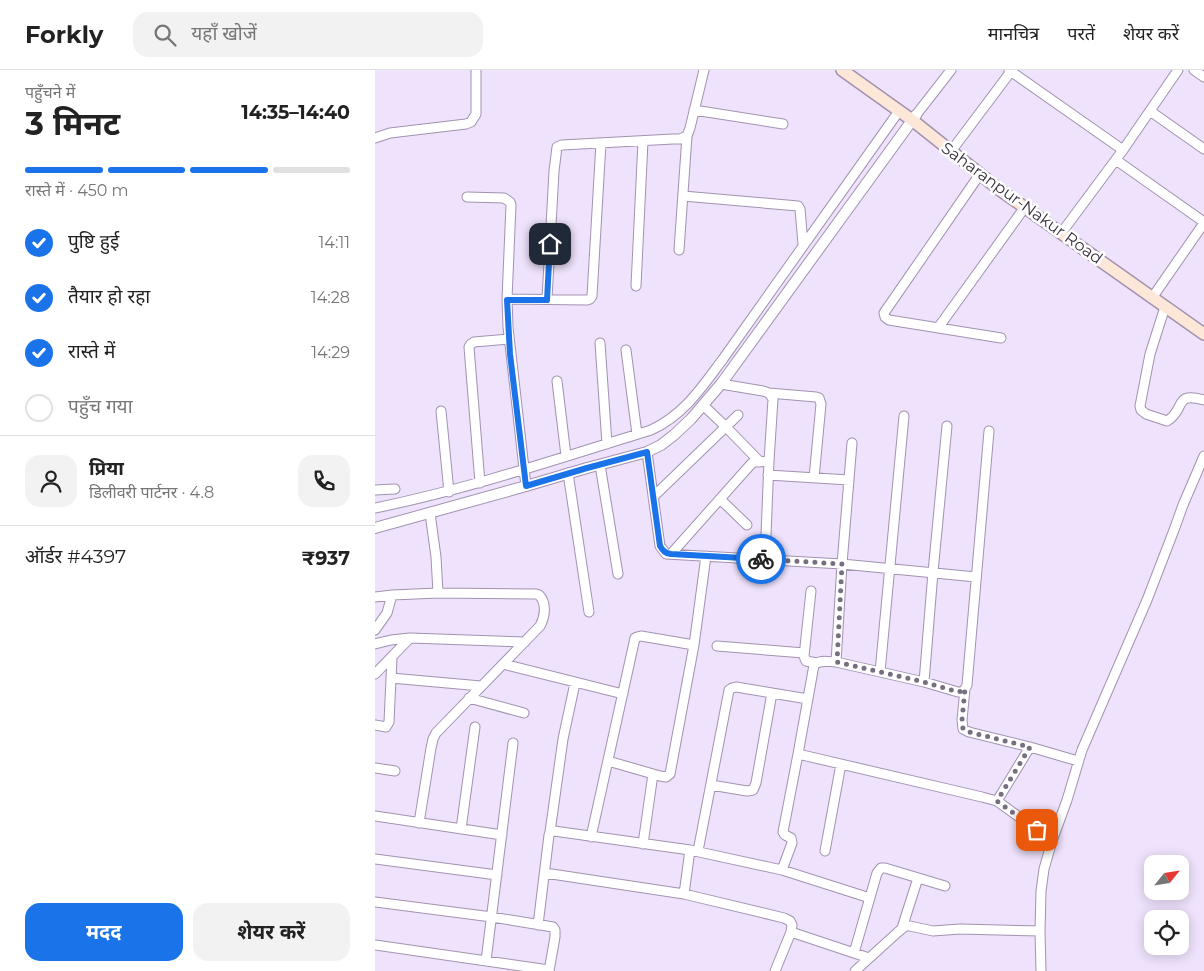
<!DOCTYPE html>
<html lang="hi">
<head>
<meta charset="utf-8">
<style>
  :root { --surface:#fff; --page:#f2f2f2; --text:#222; --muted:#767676; --line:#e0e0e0; --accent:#1a73e8 }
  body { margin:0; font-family:Montserrat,"Noto Sans Devanagari",sans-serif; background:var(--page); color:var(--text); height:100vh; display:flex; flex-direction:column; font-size:19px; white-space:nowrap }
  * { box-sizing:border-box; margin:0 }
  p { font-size:16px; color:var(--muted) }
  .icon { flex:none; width:28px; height:28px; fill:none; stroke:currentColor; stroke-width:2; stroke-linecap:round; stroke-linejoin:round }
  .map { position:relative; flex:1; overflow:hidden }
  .sheet { display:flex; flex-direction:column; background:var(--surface); width:375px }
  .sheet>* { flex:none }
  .needle { width:32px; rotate:60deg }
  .buttons { position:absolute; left:769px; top:785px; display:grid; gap:10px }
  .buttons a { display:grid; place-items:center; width:45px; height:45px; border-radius:10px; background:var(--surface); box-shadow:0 2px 12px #0003; font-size:25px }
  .pin { position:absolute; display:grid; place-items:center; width:42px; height:42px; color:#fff; margin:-21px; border-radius:10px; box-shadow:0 2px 8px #0006 }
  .courier { position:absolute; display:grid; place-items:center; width:50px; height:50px; margin:-25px; border:4px solid #1a73e8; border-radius:50%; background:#fff; color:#222; box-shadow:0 1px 6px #0007 }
  .headline em { font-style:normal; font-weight:700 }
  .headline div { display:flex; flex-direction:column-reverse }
  .headline { display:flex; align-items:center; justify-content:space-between; height:85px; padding:0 25px }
  h1 { font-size:32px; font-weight:700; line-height:38px }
  .bar { display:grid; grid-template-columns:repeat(4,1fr); gap:8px 5px; align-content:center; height:60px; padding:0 25px }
  .bar i { height:6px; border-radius:4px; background:var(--line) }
  .bar .current { background:var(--accent) }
  .bar p { grid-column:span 4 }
  .line { display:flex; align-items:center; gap:12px; padding:0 25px; border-top:1px solid var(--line) }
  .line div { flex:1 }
  .round { display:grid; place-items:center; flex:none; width:52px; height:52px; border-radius:15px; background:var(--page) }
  ol { padding:0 25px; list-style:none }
  li { display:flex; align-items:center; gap:15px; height:55px }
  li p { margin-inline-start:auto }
  li .icon { padding:5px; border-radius:50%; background:var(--accent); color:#fff; stroke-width:4 }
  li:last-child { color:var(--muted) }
  li i { width:28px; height:28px; border:2px solid var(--line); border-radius:50% }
  .action { display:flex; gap:10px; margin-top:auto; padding:10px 25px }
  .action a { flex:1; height:58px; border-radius:15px; background:var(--accent); color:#fff; font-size:20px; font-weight:700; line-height:58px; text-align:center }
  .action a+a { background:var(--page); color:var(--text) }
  header { display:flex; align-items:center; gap:30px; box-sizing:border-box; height:70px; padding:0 25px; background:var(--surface); border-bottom:1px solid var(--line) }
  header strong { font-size:24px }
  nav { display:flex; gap:28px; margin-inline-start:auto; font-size:18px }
  .search { width:350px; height:45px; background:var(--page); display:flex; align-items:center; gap:12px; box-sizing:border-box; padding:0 18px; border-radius:15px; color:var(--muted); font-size:19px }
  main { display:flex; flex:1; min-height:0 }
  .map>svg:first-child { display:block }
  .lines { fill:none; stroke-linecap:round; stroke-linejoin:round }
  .minor-casing { stroke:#a292b0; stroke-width:11 }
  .tertiary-casing { stroke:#a292b0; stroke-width:12 }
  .secondary-casing { stroke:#a292b0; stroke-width:14 }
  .minor { stroke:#fff; stroke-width:9 }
  .tertiary { stroke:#fff; stroke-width:10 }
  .secondary { stroke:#fde7d8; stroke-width:11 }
  .done { stroke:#776e7f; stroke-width:5; stroke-dasharray:0 9 }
  .route { stroke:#1a73e8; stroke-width:6 }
  .labels { text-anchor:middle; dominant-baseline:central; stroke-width:5; stroke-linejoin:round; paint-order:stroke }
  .street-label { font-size:16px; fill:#36303c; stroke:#fff }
</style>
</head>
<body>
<header>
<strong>Forkly</strong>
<div class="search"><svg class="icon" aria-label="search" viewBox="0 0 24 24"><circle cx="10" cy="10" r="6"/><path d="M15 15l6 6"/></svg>यहाँ खोजें</div>
<nav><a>मानचित्र</a><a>परतें</a><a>शेयर करें</a></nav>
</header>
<main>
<section class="sheet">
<div class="headline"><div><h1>3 मिनट</h1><p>पहुँचने में</p></div><em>14:35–14:40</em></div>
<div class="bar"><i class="current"></i><i class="current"></i><i class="current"></i><i></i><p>रास्ते में · 450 m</p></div>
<ol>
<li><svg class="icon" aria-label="check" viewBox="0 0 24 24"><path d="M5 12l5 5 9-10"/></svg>पुष्टि हुई<p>14:11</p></li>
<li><svg class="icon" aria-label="check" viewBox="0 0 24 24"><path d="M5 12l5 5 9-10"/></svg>तैयार हो रहा<p>14:28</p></li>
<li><svg class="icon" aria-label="check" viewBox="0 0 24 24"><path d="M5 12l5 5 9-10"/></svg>रास्ते में<p>14:29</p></li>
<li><i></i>पहुँच गया</li>
</ol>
<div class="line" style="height:90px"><a class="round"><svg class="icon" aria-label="person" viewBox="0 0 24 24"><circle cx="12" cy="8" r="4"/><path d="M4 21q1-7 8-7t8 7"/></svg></a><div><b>प्रिया</b><p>डिलीवरी पार्टनर · 4.8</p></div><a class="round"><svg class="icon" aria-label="phone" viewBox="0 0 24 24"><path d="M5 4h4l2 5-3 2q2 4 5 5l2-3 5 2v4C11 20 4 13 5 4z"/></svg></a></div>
<div class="line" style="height:65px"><div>ऑर्डर #4397</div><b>₹937</b></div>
<div class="action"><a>मदद</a><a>शेयर करें</a></div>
</section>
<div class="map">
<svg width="829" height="901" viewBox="0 0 829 901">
  <rect width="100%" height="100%" fill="#efe2fc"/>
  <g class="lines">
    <g class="minor-casing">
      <path id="minor" d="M634,0L748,80
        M819,0L829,7
        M319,40L408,54
        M775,41L829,79
        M541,45L576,0
        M0,68L15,63L91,54L96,52L101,44V0
        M580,76L637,0
        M741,90L829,152
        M605,104L509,243L510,247L514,250L626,268
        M308,126L423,136L425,139L428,174
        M92,127L129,128L135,132L136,135L132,229L133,257L151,416
        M690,158L748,80L803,0
        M304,180L312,66
        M261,216L268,71
        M777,228L829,153
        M132,229L212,230L215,229L217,226L226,73
        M172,229L179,101L182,77L187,75L298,69H305L312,66L315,58L329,0
        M790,237L775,284L765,336L766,340L771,344L792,351C811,340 798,321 829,330
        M563,258L650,137
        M225,273L232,374
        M251,280L262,364
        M182,311L191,386
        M346,314L388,321L394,323L398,329L394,391L390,489
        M394,323L441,327L444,328L446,334L439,408
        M328,335L351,357L385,392
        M66,341L74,422
        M477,373L467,494L601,507
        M272,382L285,476L291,484L467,494L461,592C454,592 445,589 439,595L423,684L607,727L622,731L677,771
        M225,395L243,504
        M193,403L214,542
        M393,405L474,410
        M105,413L94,277L96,274L99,272L134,269
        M0,420L20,419
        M278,427L363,345
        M345,429L372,455
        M0,438C94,419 185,388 276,360C309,345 327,317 348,289L524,41
        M55,443L61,487L63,523
        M296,484L377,393L381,392L394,391
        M436,521L429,586L431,591L442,593
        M0,527L17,525L63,523L161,524L164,525C172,533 170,547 165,556L61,663L58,669L56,678L44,753
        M0,560L12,543L17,525
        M0,574L16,570L35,568L150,572
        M342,576L429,583
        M461,592L549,612L583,622C588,622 590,620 592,615L614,361
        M128,594L248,624
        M505,602L529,346
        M0,604L35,568
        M16,608L106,616
        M549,612L558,502L572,356
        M590,619L587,650L588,659L594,662L655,677
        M94,628L149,643
        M0,655L11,657L14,652L17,587
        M233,691L285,706L291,707L295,704L319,575L331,486
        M0,698L20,701
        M336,715L372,721L378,720L381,713L397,623
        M622,731L655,677L703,691
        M0,746L127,765
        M86,759L100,657
        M175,762L188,669L200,613
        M216,767L260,568L262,567L266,566L319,575
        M268,774L278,704
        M323,781L354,620L357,618L361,617L433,629
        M450,781L466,694
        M0,789L122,805
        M407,800L417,773L416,768L410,765L408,762L423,684
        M170,803L309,824L409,848L415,851L417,855L416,862L400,901
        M309,824L315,780
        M0,832L117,847L178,857L180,860V867L174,901
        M163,855L174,765L175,762L179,761L315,780L407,800L495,828
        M527,858L543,808
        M416,862L494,888
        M0,875L174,900
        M479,883L502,803L506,798H510L570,816
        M111,891L138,673
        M480,901L523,862L530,856H535L558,861L585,859L665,861
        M666,901L665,861L666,821L669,799L677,771L692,730L707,680L772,530L799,460L808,435L829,386"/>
    </g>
    <g class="tertiary-casing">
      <path id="tertiary" d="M0,458L151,416L212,398L272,382L286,375L299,365L316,349L346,314L541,45"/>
    </g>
    <g class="secondary-casing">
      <path id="secondary" d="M467,0L537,50L625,120L829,264"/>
    </g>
    <use href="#minor" class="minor"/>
    <use href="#tertiary" class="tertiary"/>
    <use href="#secondary" class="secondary"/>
  </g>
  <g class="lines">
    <path class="done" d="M386,489L467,494L462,592L549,612L583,622L588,621L590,619L587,650L588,659L594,662L655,677L622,731L662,760"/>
    <path class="route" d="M175,174L172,230H132L135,284L151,416L212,398L272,382L285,476C288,481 290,483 296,484L386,489"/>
  </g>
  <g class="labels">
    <g class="street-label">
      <text transform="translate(647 133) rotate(36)">Saharanpur-Nakur Road</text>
    </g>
  </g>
</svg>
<div class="buttons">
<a><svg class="needle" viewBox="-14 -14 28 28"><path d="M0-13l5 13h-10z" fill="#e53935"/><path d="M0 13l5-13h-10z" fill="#767676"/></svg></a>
<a><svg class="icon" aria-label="locate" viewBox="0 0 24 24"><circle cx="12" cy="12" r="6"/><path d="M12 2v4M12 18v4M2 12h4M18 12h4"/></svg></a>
</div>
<div class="pin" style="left:662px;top:760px;background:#ea580c"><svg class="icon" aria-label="bag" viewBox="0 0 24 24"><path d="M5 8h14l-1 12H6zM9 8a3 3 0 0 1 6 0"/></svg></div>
<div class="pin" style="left:175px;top:174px;background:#1f2937"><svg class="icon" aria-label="home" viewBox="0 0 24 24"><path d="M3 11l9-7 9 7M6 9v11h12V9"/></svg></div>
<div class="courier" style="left:386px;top:489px"><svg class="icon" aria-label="bike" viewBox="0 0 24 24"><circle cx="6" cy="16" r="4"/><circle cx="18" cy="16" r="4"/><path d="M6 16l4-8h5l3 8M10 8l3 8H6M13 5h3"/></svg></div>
</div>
</main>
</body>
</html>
